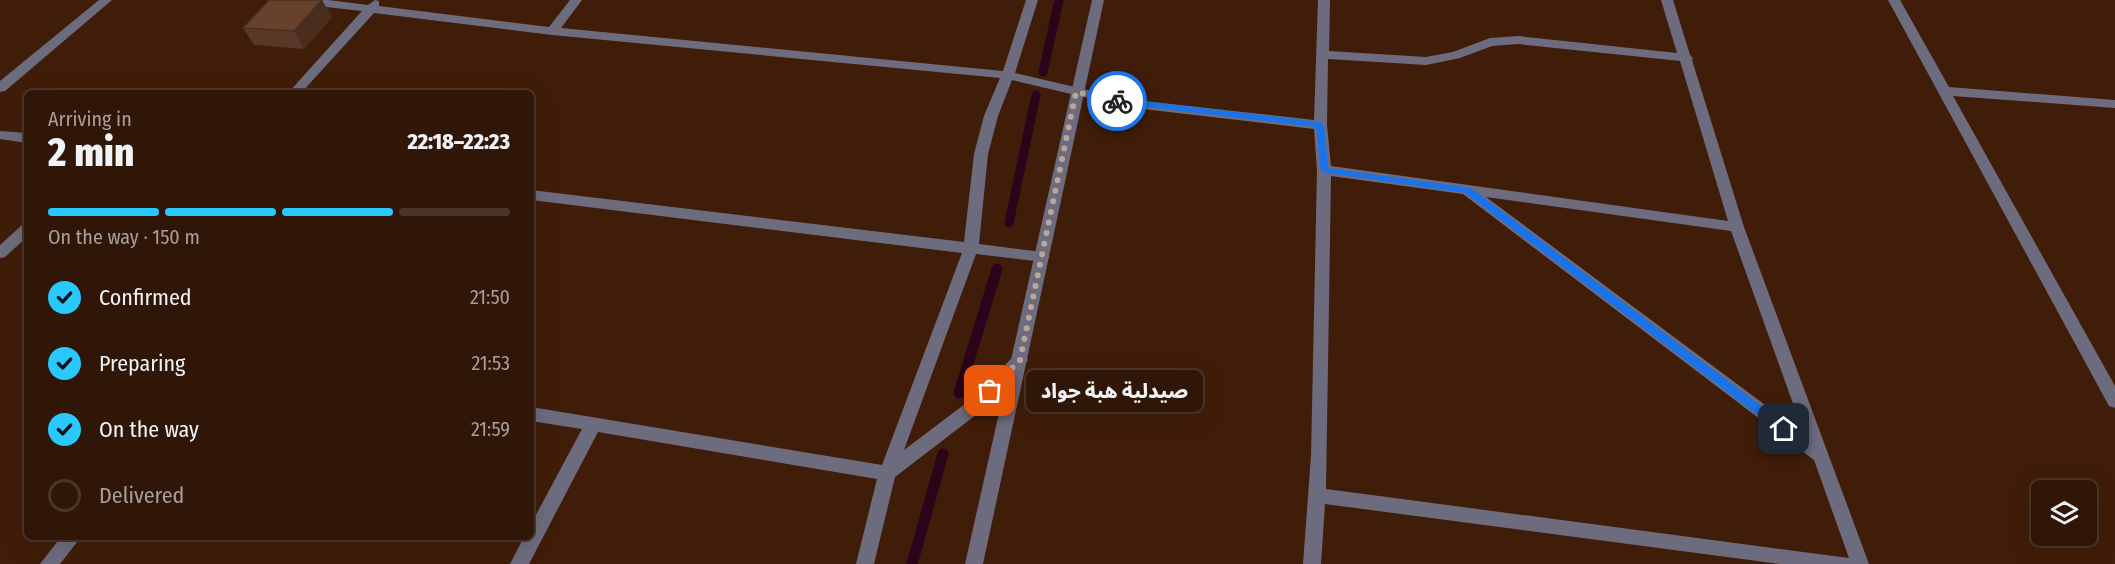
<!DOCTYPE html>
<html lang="en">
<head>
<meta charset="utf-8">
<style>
  :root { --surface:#301607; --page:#3c2315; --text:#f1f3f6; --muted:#a89f9b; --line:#4b3528; --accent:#29c8ff }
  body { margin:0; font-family:"Fira Sans Condensed","Noto Sans Arabic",sans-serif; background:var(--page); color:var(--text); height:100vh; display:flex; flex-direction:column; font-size:22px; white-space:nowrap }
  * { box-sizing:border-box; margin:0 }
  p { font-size:20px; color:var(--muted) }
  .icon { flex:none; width:33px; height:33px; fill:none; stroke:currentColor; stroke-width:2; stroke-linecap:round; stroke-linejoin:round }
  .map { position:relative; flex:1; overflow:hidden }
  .panel { position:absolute; left:24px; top:90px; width:510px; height:450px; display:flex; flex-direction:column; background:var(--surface); border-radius:9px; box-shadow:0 6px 24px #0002,0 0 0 2px var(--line) }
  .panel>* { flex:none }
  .tools { position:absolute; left:2031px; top:480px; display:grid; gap:12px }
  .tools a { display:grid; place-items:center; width:66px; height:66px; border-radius:9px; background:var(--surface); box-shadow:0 6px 24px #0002,0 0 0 2px var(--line); font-size:30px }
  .pin { position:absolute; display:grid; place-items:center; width:51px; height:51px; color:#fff; margin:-26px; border-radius:12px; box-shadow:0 3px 9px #0006 }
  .courier { position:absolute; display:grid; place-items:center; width:60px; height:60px; margin:-30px; border:4px solid #1a73e8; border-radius:50%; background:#fff; color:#222; box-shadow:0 2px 8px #0007 }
  .bubble { position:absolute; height:42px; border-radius:9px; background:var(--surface); box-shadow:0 6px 24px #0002,0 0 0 2px var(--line); font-size:20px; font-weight:800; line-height:42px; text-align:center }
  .overview em { font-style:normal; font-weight:800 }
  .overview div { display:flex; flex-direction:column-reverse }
  .overview { display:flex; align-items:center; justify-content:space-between; height:102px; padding:0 24px }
  h1 { font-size:39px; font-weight:800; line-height:45px }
  .bar { display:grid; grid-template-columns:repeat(4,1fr); gap:9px 6px; align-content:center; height:72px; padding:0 24px }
  .bar i { height:8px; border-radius:4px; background:var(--line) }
  .bar .active { background:var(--accent) }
  .bar p { grid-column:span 4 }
  ol { padding:0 24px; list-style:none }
  li { display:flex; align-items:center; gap:18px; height:66px }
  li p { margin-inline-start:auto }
  li .icon { padding:6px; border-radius:50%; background:var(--accent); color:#111; stroke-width:4 }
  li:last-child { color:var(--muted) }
  li i { width:33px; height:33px; border:3px solid var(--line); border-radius:50% }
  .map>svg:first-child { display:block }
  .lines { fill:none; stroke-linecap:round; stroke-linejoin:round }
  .stream-far1 { stroke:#2b031b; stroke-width:9 }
  .stream { stroke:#2b031b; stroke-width:11 }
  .minor { fill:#6d6c7e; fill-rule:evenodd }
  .tertiary { fill:#6d6c7e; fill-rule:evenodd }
  .wall { fill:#593827 }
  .shaded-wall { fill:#492e20 }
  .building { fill:#68412d; stroke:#492e20; stroke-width:1.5 }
  .route { fill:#1a73e8 }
  .done { stroke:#bba699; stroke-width:6; stroke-dasharray:0 10.8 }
</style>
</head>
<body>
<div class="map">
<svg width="2115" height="564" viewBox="0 0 2115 564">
  <rect width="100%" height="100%" fill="#401d09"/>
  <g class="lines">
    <path class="stream-far1" d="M1043,72L1059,0
      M1009,223L1036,95"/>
    <path class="stream" d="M959,393L997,269
      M912,564L943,454"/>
    <path class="minor" d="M99,0H112L5,91L0,92V81Z
      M293,0H328L368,5L375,0L379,1V6L549,27L570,0H582L561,28L1003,71L1026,0H1038L1015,73L1126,99L1314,120L1318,0H1330L1329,51L1426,57L1453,52L1490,38L1518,36L1677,53L1661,0H1673L1690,55L1693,58L1692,60L1744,227L1869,564H1780L1325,504L1321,564H1303L1311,456L1317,170L1314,129L1126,107L1012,80L998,116L988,154L979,244L1043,252L1050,257L1043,262L976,254L904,450L969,401L1014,356H1026L1028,360L981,411L895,477L874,564H856L877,479L598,432L529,564H510L524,537H531V524L582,429L531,421V407L882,465L962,253L531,200V190L964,242L974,154L984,116L1000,78L552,35L374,13L301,93H288L362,11L299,4ZM1518,44L1680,61L1728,221L1331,166L1327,125L1328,59L1426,65L1460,58L1492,46ZM1331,176L1463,194L1814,460L1849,558L1326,489ZM1486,197L1731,231L1804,434Z
      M1888,0H1900L1949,87L2115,100V108L1953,96L2115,386V408L2109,406Z
      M0,131L27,133V143L0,139Z
      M27,224V237L5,257L0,258V245L22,225Z
      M61,537H81L60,564H40Z"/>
    <path class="tertiary" d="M1092,0H1104L983,564H965Z"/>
  </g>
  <path class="wall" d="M332,17L304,49L254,45L243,28Z"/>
  <path class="shaded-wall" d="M322,0L332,17L304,49L294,31Z"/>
  <path class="building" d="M269,0H322L294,31L243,28Z"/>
  <path class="route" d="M1117,98L1320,122L1324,125L1328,168L1471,188L1788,426V432H1780L1465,193L1321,172L1316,127L1114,103Z"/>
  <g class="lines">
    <path class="done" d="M990,391L1020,360L1076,92L1117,101"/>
  </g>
</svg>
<div class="tools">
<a><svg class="icon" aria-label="layers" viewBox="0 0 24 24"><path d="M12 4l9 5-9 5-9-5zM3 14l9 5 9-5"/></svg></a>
</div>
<div class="pin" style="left:990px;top:391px;background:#ea580c"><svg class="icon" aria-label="bag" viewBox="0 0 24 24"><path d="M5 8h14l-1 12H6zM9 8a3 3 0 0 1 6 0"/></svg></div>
<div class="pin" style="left:1784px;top:429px;background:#1f2937"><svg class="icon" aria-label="home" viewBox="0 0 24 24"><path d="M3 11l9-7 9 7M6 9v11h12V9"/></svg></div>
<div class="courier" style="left:1117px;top:101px"><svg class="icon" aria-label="bike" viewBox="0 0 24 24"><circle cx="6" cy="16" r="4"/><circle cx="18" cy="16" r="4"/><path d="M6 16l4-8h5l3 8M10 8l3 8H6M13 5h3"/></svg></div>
<div class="bubble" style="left:1026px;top:370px;width:177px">صيدلية هبة جواد</div>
<section class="panel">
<div class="overview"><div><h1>2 min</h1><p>Arriving in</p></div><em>22:18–22:23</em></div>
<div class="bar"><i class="active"></i><i class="active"></i><i class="active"></i><i></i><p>On the way · 150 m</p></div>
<ol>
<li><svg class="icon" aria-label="check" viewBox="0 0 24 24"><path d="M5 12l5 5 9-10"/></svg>Confirmed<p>21:50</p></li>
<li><svg class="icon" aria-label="check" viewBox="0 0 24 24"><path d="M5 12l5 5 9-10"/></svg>Preparing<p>21:53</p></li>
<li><svg class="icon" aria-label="check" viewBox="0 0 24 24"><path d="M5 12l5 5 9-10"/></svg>On the way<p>21:59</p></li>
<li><i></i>Delivered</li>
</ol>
</section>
</div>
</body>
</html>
